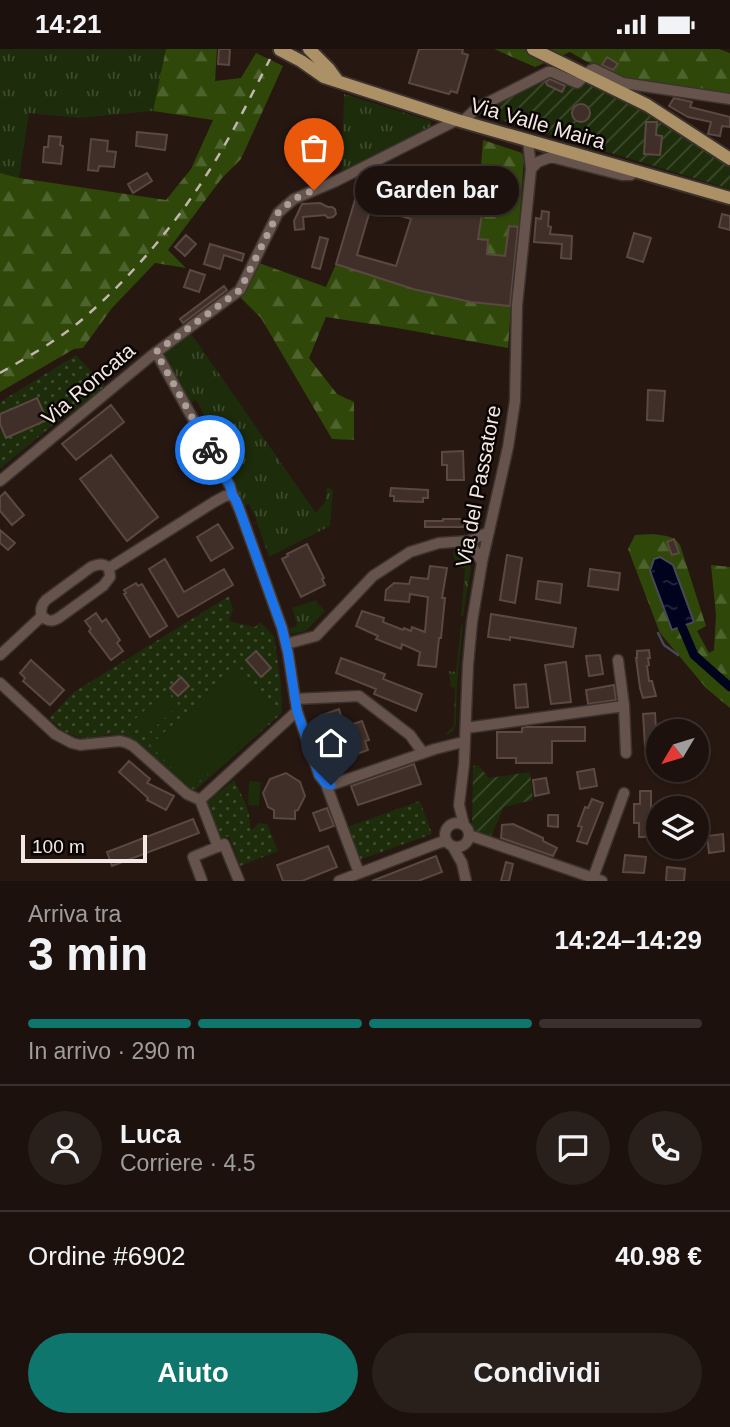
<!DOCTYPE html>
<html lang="it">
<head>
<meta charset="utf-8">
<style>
  :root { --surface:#1c110d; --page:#291f1b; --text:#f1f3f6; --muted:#a09d9d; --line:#3a312e; --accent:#0f766e }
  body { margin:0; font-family:Arial,sans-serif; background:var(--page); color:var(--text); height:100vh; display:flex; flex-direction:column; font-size:26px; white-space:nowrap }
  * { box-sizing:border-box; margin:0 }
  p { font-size:23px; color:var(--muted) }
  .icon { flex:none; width:38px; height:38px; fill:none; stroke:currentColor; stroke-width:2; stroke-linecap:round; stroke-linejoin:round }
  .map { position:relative; height:832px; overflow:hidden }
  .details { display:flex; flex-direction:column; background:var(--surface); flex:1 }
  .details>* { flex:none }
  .needle { width:46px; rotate:232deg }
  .tools { position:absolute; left:646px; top:670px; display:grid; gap:14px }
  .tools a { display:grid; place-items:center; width:63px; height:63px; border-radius:50%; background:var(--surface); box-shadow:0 2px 5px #0004,0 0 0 2px var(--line); font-size:35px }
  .scale { position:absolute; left:21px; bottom:18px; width:126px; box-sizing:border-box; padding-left:7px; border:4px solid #f3e8e4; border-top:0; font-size:19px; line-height:24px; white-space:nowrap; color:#f3e8e4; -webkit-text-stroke:5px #0a0503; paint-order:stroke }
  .pin { position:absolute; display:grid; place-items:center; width:60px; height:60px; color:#fff; margin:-72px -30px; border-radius:50% 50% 50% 0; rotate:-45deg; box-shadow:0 0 7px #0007 }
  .pin .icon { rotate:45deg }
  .courier { position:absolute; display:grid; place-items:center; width:70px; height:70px; margin:-35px; border:5px solid #1a73e8; border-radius:50%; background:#fff; color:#222; box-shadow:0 2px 9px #0007 }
  .bubble { position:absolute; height:49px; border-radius:24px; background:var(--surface); box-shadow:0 2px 5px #0004,0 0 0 2px var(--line); font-size:23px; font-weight:600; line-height:49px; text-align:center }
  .headline em { font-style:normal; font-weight:600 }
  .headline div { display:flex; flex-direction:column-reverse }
  .headline { display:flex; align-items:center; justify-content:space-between; height:119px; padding:0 28px }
  h1 { font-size:46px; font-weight:600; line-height:52px }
  .bar { display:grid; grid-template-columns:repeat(4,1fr); gap:10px 7px; align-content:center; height:84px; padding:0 28px }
  .bar i { height:9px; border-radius:5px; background:var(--line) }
  .bar .selected { background:var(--accent) }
  .bar p { grid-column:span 4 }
  .line { display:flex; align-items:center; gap:18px; padding:0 28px; border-top:2px solid var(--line) }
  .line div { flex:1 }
  .round { display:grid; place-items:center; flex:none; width:74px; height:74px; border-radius:37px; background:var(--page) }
  .action { display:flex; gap:14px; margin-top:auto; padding:14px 28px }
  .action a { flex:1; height:80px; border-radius:42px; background:var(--accent); color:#fff; font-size:28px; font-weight:600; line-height:80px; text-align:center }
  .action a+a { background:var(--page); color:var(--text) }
  .status { display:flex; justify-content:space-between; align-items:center; height:49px; padding:0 35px; background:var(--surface); direction:ltr }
  .status svg { height:19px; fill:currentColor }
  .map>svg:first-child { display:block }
  .grass { fill:url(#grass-tufts) }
  .forest { fill:url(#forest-firs) }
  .park { fill:url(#park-dots) }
  .garden { fill:url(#garden-furrows) }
  .pitch { fill:#1d2c0a }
  .water { fill:url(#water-ripples); stroke:#494859; stroke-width:2 }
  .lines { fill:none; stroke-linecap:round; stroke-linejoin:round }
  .stream { stroke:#494859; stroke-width:2.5 }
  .canal { stroke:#00031e; stroke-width:9 }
  .building { fill:#3f2f28; stroke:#5a4841; stroke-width:2; fill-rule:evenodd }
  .minor-casing { stroke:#3c322e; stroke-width:13 }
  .major-casing { stroke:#3c322e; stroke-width:16 }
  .minor { stroke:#66544c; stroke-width:10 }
  .major { stroke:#ac9166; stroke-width:12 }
  .rail { stroke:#c2b6b1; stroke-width:2.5; stroke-dasharray:9 9; stroke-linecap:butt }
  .done { stroke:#ab9f9a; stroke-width:7; stroke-dasharray:0 12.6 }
  .route { stroke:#1a73e8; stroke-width:9 }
  .labels { text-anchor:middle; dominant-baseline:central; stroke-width:5; stroke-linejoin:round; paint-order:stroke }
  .street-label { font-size:21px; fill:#f3e8e4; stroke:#0a0503 }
</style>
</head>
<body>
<div class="status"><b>14:21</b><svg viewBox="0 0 49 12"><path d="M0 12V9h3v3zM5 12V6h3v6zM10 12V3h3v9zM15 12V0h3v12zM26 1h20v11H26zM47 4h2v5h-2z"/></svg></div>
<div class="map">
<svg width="730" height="832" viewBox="0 0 730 832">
  <defs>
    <pattern id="grass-tufts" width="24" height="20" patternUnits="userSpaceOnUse" patternTransform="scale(1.75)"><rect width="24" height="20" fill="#1d2c0a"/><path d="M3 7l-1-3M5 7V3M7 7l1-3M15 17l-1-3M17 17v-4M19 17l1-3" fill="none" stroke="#3e4b2e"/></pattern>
    <pattern id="forest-firs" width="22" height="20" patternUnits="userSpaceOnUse" patternTransform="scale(1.75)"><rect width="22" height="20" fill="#2f4809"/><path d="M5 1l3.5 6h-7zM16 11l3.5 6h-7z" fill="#4e622d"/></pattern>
    <pattern id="park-dots" width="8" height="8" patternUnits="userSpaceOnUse" patternTransform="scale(1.75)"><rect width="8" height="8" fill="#1d2c0a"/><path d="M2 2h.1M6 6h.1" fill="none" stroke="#3e4b2e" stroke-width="1.8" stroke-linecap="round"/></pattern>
    <pattern id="garden-furrows" width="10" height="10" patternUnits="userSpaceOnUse" patternTransform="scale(1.75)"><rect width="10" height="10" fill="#1d2c0a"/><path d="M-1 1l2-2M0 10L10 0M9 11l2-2" fill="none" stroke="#3e4b2e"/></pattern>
    <pattern id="water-ripples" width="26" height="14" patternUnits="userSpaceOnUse" patternTransform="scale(1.75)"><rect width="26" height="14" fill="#00031e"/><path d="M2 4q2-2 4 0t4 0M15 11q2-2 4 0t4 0" fill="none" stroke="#26283f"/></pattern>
  </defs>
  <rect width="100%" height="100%" fill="#261711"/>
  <path class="grass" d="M0,0H166L153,62L79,69L29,64L19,129L0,124Z
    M344,45L431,72V79L342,122Z
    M190,283L316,464L325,453L327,438L333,441L330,477L269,508L257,474L251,476L257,472L249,455L243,457L235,436L211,394L217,390L196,351L189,355L163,304L164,301Z
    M455,501C463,505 469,510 471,519L463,568L461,567L465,519L458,518L453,505Z
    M316,551L319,556L325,562L306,582L291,585L289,580L296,577L297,575L292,559Z
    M461,576H463L457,633L456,675L453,682L447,686L446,684L452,679L454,676L455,639L451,638L449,622L456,623Z"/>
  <path class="forest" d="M166,0H217L215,32L241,29L256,4L283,17L241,110L222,129L168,201L186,219L155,214L112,259L83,299L74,300L0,343V124L19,129L166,151L191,120L213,71L153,62Z
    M494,0H719L730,4V46L648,35L610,26L570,3L535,18Z
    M483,91L522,104L524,110L519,178H509L505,207L487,205L488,191L478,190V157Z
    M259,214L326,238L336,215L471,253L511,257L508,299L397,279L326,268L309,309L337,345L354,353V391L332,390L261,269L241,249Z
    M654,485C664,487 674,486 680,496L706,577L697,582L709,604L714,601L716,566L711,516L730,518V659L706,639L660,584L628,500L635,486Z"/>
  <path class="park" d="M76,306L106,338L48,380L0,420V353Z
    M229,547L233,560L229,572L255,578L260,573L274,587L281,635L282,664L191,745L132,690L111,685L88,690L78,688L63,682L49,669L74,643Z
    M234,731C242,748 251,760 250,779L252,781L259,774L267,775L278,802L240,817L229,787L221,790L207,753Z
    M420,752L432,785L359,811L347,778Z"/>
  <path class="garden" d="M545,27H554L574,38L592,34L658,70L730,118V140L478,64Z
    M478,716L489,729L530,723L533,751L504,758L490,789L476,784L472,780L473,717Z"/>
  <path class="pitch" d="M238,617L278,661L191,740L150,696Z
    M166,642L179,656L148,685L135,670Z
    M249,732L261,733L259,757L248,756Z"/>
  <path class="water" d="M660,508L673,516L694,573L672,581L650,522L654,510Z"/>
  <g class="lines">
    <path class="stream" d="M658,584L664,596L678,606"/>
    <path class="canal" d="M682,578L694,606L730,638"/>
  </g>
  <path class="building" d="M219,0H230L229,16L218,15Z
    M419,0H463L462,4L468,6L457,44L451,42L449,45L409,34Z
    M607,8L618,15L613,21L602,16Z
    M550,30L565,37L562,43L547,36L546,33Z
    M674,49L692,53L690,58L730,68V78L722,77L720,87L708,85L711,73L688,68L669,57Z
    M572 64a9 9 0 1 1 18 0a9 9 0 1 1-18 0Z
    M646,73H657L656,86L662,87L660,106L644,105Z
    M137,83L167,86L165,101L136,97Z
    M49,87L61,88L60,96L63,97L61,115L43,113L44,98H48Z
    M91,90L108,92L107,102L116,103L114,118L99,117L98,122L88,121Z
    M147,124L152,132L133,144L128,135Z
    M360,134L381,140L382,137L436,154L440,145L483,158L478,190L488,191L487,205L505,207L509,177L518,178L510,257L471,253L413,240L336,215ZM371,158L411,170L396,217L357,206Z
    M320,154L328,158H332L335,160L336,165L333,168L328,169L325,166L303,168L304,180L295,181L294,172L302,155Z
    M542,162L549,163L548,177L551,178L550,185L572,187L571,210L561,209L562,195L534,193L536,169L541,170Z
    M722,165L730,167V181L719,178Z
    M634,184L651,189L643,213L627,208Z
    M186,186L196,195L185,207L175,198Z
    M320,188L328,190L320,220L312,218Z
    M210,195L244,205L242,212L224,206L220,220L204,215Z
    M190,221L205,226L199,243L184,238Z
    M224,237L227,241L183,274L180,270Z
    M648,341L665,342L663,372L647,371Z
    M37,349L47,371L6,389L0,375V365Z
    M111,356L124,373L76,411L62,395Z
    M463,402L464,431H447V416H442V403Z
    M111,406L158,468L127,492L80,430Z
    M391,439L428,441V449H423V453L394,452V447H390Z
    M5,443L24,466L12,476L0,462V448Z
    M443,470H464V478H425V472H443Z
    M218,475L233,499L211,512L197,488Z
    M0,481L15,494L8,501L0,494Z
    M674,490L679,504L672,506L667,493Z
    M307,495L324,529L322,530L325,536L301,548L282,510L288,507L287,505Z
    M507,506L522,509L515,554L500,551Z
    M165,510L184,543L224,520L233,536L178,568L149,520Z
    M430,517L447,519L442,549H445L441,589H439L436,618L418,616L420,603L402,595L401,600L376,590L378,587L356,577L362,562L384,569L383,573L403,581L404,579L411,582L412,578L425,583L428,548L410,545L409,553L385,551L386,541L394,534L409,535L411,528L428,530Z
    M590,520L620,524L618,541L588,537Z
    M538,532L562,535L560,554L536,550Z
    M136,534L138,537L142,535L167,577L150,588L124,545L126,544L124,541Z
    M96,564L102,573L106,570L120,591L117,594L123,602L111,611L89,582L91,580L85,572Z
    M491,565L576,579L573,598L510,588V591L488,588Z
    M649,601L650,609H648L649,616L647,617L649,632H652L656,647L643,649L640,639L636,609H637V602Z
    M256,602L271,619L261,628L246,611Z
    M600,606L603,625L589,627L586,607Z
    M341,609L385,625L383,630L422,645L416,662L374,645L376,640L336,624Z
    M31,611L64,641L50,656L23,632L25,629L20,624Z
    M566,613L571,653L551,655L545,616Z
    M181,628L189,637L178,647L170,639Z
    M526,635L528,658L516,659L514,636Z
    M614,636L616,651L588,655L586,641Z
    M339,660L343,673L348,672L350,676L362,672L369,691L365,692L368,701L331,715L327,714L312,674L321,671L320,667Z
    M655,664L657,696L645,697L643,665Z
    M526,678H585V692H552V714H516V709H497V683H522V679Z
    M129,712L150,730L147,734L174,747L166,761L147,751L148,749L119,723Z
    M414,715L421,735L358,756L351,737Z
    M594,720L597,737L580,740L577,723Z
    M286,724L300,733L305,747L298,761L295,762V770L274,769V761L268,758L263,744L270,730Z
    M546,729L549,744L535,747L533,731Z
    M640,742H651V788H639V774H634V755H640Z
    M592,750L603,754L587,795L577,792L582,778L578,777L585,758L588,759Z
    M327,759L334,777L320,782L313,764Z
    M548,766H558V778L548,777Z
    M193,770L199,784L112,817L107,803Z
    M513,775L543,789V792L557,799L553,807L501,789L502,776Z
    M723,785L724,802L709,804L707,787Z
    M328,797L337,818L302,832H283L277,816Z
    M625,806L646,808L644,824L623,823Z
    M436,807L442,823L418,832H372Z
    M506,813L513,815L509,832H501Z
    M667,818L685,820L684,832H666Z"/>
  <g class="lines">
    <g class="minor-casing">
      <path id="minor" d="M463,72L477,59L548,23H552L577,34L591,21L594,20L623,34L730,50
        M531,120L538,113L551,108L622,126H631L635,121
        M156,303L230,437C232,446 237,454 240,462L282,579L288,604L297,662L319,726L326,735L331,736L435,700L459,694H465
        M0,432L151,307L240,241L278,164L294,150L334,133L457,71
        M469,492L482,513
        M109,519L214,453L225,447L232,446
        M42,567C40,561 41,556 46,551L91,518C98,515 103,514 109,519
        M42,567C48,573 53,573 60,568L103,537L110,528L109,519
        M286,595L316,587L373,527L410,503L439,494L469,492L489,483
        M0,606L42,567
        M618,611L624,657L626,704
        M0,634L55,685L72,694L80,696L120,692L127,694L133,697L187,745L200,751L218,798
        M295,650L359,647L410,686L423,704
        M466,679L624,657
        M326,735L359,824
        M200,751L297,662
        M445 786a12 12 0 1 1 24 0a12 12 0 1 1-24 0Z
        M464,776L459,756L464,715L468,616L472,573L482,513L508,398L515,352L517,256L531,120L528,92
        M469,786L602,832
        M453,798L462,814L466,832
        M593,829L624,744
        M202,832L193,808L224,795L239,832
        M339,832L441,793L447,792"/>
    </g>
    <g class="major-casing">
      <path id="major" d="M309,0L329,20L337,31
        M533,0L647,56L730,110
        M280,1L301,12L324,28L457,71L730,149"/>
    </g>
    <use href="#minor" class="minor"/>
    <use href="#major" class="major"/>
    <path class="rail" d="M0,324C29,307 59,291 85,268C133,226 175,176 209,122C232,86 251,47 270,10"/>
  </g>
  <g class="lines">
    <path class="done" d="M210,401L156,303L240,241L278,164L294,150L314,141"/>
    <path class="route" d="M210,401L230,437L232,446L236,451L282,579L288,604L297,662L319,726L326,735L331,736"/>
  </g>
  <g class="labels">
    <g class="street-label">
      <text transform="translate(538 74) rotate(16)">Via Valle Maira</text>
      <text transform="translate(88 335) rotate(-40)">Via Roncata</text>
      <text transform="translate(478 437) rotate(-79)">Via del Passatore</text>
    </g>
  </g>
</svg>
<div class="tools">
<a><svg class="needle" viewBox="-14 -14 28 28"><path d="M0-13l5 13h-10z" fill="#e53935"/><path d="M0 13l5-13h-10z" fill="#a09d9d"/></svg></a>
<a><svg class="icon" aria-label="layers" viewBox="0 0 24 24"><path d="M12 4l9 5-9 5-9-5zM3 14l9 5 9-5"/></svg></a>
</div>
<div class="scale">100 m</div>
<div class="pin" style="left:314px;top:141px;background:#ea580c"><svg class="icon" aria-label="bag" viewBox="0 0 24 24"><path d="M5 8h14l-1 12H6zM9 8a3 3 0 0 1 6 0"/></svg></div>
<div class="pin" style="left:331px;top:736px;background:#1f2937"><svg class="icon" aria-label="home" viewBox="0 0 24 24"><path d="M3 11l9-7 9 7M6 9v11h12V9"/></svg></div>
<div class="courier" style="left:210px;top:401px"><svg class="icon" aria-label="bike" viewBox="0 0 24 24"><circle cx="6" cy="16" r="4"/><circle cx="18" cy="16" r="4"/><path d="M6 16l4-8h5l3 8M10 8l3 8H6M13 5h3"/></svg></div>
<div class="bubble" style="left:355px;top:117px;width:164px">Garden bar</div>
</div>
<section class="details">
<div class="headline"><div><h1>3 min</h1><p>Arriva tra</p></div><em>14:24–14:29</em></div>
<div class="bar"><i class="selected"></i><i class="selected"></i><i class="selected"></i><i></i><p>In arrivo · 290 m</p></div>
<div class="line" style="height:126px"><a class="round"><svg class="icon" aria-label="person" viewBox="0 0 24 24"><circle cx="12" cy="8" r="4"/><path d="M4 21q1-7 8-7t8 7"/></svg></a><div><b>Luca</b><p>Corriere · 4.5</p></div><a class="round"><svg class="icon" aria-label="chat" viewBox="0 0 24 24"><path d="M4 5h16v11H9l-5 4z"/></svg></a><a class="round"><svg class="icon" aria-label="phone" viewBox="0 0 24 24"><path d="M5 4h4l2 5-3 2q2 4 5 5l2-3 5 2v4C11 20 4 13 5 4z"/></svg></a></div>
<div class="line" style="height:91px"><div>Ordine #6902</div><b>40.98 €</b></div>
<div class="action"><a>Aiuto</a><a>Condividi</a></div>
</section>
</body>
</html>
